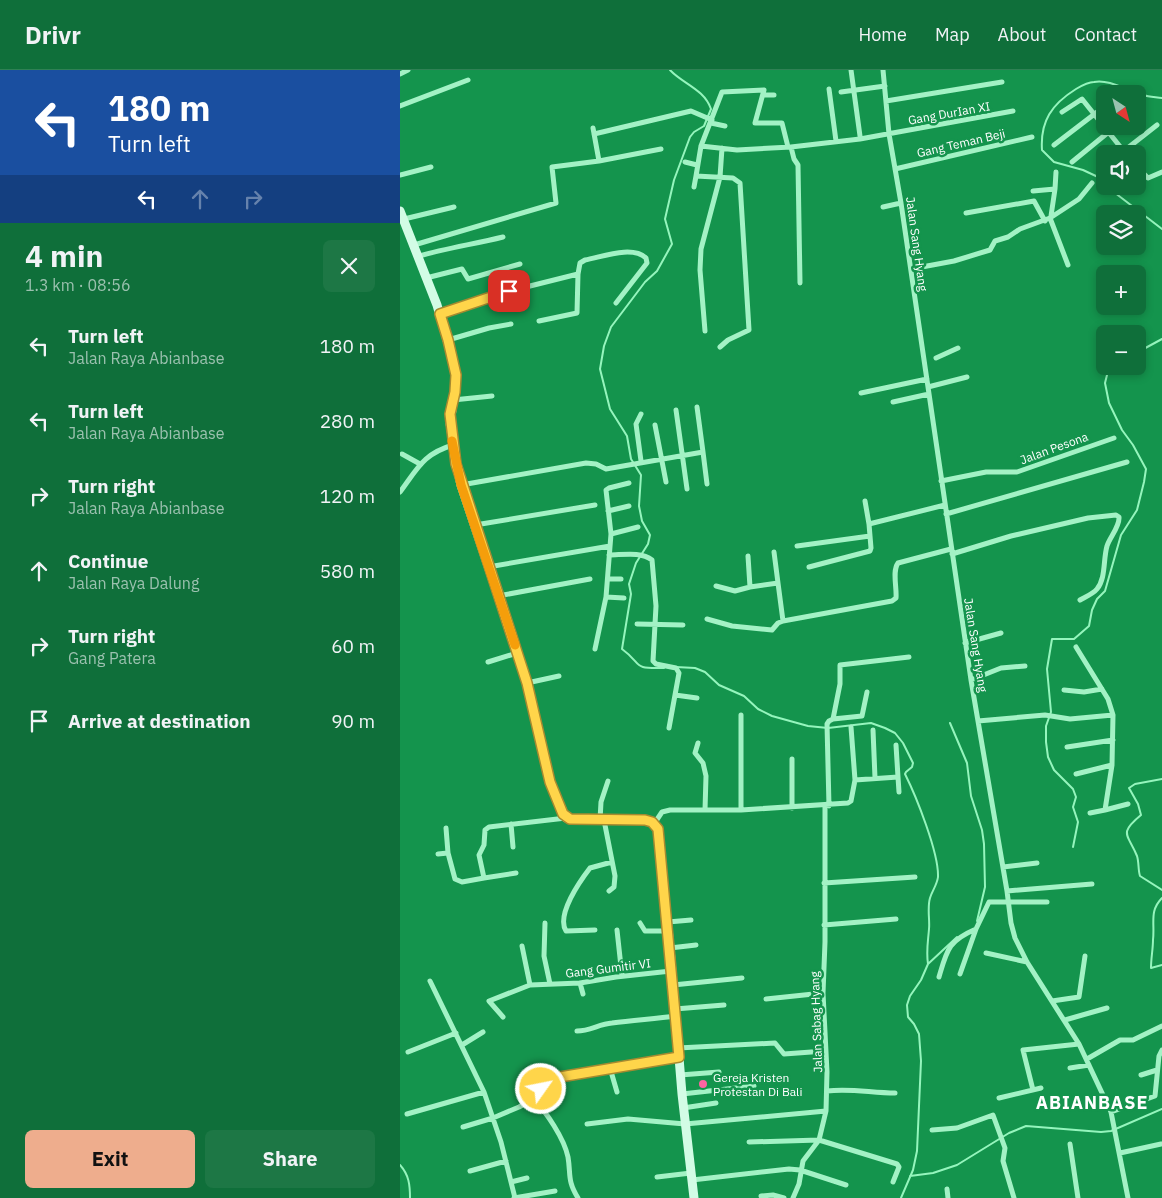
<!DOCTYPE html>
<html lang="en">
<head>
<meta charset="utf-8">
<style>
	body { margin:0; font-family:"IBM Plex Sans",sans-serif; background:#1d7745; color:#f1f3f6; height:100vh; display:flex; flex-direction:column; font-size:19px; white-space:nowrap }
	* { box-sizing:border-box; margin:0 }
	p { font-size:16px; color:#9bc1af }
	.icon { flex:none; width:28px; height:28px; fill:none; stroke:currentColor; stroke-width:2; stroke-linecap:round; stroke-linejoin:round }
	.map { position:relative; flex:1; overflow:hidden }
	.details { display:flex; flex-direction:column; background:#0f6f3a; width:400px }
	.details>* { flex:none }
	.guide { background:#1a4fa0; color:#fff; overflow:hidden }
	.needle { width:32px; rotate:144deg }
	.buttons { position:absolute; left:696px; top:15px; display:grid; gap:10px }
	.buttons a { display:grid; place-items:center; width:50px; height:50px; border-radius:8px; background:#0f6f3a; box-shadow:0 2px 8px #0003; font-size:25px }
	.pin { position:absolute; display:grid; place-items:center; width:42px; height:42px; color:#fff; margin:-21px; border-radius:10px; box-shadow:0 2px 8px #0006 }
	.me { position:absolute; width:55px; margin:-28px; rotate:57deg; stroke-linejoin:round; filter:drop-shadow(0 0 4px #0008) }
	.turn { display:flex; align-items:center; gap:18px; height:105px; padding:0 25px; font-size:22px }
	.turn .icon { width:65px; height:65px; stroke-width:2.5 }
	.turn b { display:block; font-size:35px; line-height:42px }
	.lanes { display:flex; align-items:center; height:48px; padding:0 25px; background:#0003; justify-content:center; gap:25px; direction:ltr }
	.lanes .off { opacity:.35 }
	.round { display:grid; place-items:center; flex:none; width:52px; height:52px; border-radius:8px; background:#1d7745 }
	.summary { display:flex; align-items:center; justify-content:space-between; height:85px; padding:0 25px }
	h1 { font-size:30px; font-weight:800; line-height:38px }
	.button { display:flex; gap:10px; margin-top:auto; padding:10px 25px }
	.button a { flex:1; height:58px; border-radius:8px; background:#eead8d; color:#111; font-size:20px; font-weight:800; line-height:58px; text-align:center }
	.button a+a { background:#1d7745; color:#f1f3f6 }
	ul { padding:0; list-style:none }
	li { display:flex; align-items:center; gap:15px; height:75px; padding:0 25px }
	li div { flex:1 }
	li b { display:block; font-size:19px }
	li em { font-style:normal }
	header { display:flex; align-items:center; gap:30px; box-sizing:border-box; height:70px; padding:0 25px; background:#0f6f3a; border-bottom:1px solid #2f8154 }
	header strong { font-size:24px }
	nav { display:flex; gap:28px; margin-inline-start:auto; font-size:18px }
	main { display:flex; flex:1; min-height:0 }
	.map>svg:first-child { display:block }
	.lines { fill:none; stroke-linecap:round; stroke-linejoin:round }
	.stream { stroke:#95f5bd; stroke-width:2 }
	.street { stroke:#a3f2c5; stroke-width:5 }
	.secondary { stroke:#d2fce5; stroke-width:9 }
	.route-casing { stroke:#a68a30; stroke-width:12 }
	.route { stroke:#ffd54a; stroke-width:9 }
	.slow { stroke:#f59e0b; stroke-width:9 }
	.poi-dot { fill:#ff64a2; stroke:#14944d; stroke-width:2 }
	.labels { text-anchor:middle; dominant-baseline:central; stroke-width:5; stroke-linejoin:round; paint-order:stroke }
	.street-label { font-size:12px; fill:#fff; stroke:#14944d }
	.poi-label { font-size:12px; fill:#fff; stroke:#14944d; text-anchor:start }
	.district-label { font-size:18px; font-weight:bold; letter-spacing:1px; fill:#fff; stroke:#14944d }
</style>
</head>
<body>
<header>
<strong>Drivr</strong>
<nav><a>Home</a><a>Map</a><a>About</a><a>Contact</a></nav>
</header>
<main>
<section class="details">
<div class="guide">
<div class="turn"><svg class="icon" aria-label="left" viewBox="0 0 24 24"><path d="M17 20v-9H6M10 6l-5 5 5 5"/></svg><div><b>180 m</b>Turn left</div></div>
<div class="lanes"><svg class="icon" aria-label="left" viewBox="0 0 24 24"><path d="M17 20v-9H6M10 6l-5 5 5 5"/></svg><svg class="icon off" aria-label="ahead" viewBox="0 0 24 24"><path d="M12 20V5M6 11l6-6 6 6"/></svg><svg class="icon off" aria-label="right" viewBox="0 0 24 24"><path d="M7 20v-9h11M14 6l5 5-5 5"/></svg></div>
</div>
<div class="summary"><div><h1>4 min</h1><p>1.3 km · 08:56</p></div><a class="round"><svg class="icon" aria-label="close" viewBox="0 0 24 24"><path d="M6 6l12 12M18 6L6 18"/></svg></a></div>
<ul>
<li><svg class="icon" aria-label="left" viewBox="0 0 24 24"><path d="M17 20v-9H6M10 6l-5 5 5 5"/></svg><div><b>Turn left</b><p>Jalan Raya Abianbase</p></div><em>180 m</em></li>
<li><svg class="icon" aria-label="left" viewBox="0 0 24 24"><path d="M17 20v-9H6M10 6l-5 5 5 5"/></svg><div><b>Turn left</b><p>Jalan Raya Abianbase</p></div><em>280 m</em></li>
<li><svg class="icon" aria-label="right" viewBox="0 0 24 24"><path d="M7 20v-9h11M14 6l5 5-5 5"/></svg><div><b>Turn right</b><p>Jalan Raya Abianbase</p></div><em>120 m</em></li>
<li><svg class="icon" aria-label="ahead" viewBox="0 0 24 24"><path d="M12 20V5M6 11l6-6 6 6"/></svg><div><b>Continue</b><p>Jalan Raya Dalung</p></div><em>580 m</em></li>
<li><svg class="icon" aria-label="right" viewBox="0 0 24 24"><path d="M7 20v-9h11M14 6l5 5-5 5"/></svg><div><b>Turn right</b><p>Gang Patera</p></div><em>60 m</em></li>
<li><svg class="icon" aria-label="arrive" viewBox="0 0 24 24"><path d="M6 21V4h12l-3 4 3 4H6"/></svg><div><b>Arrive at destination</b></div><em>90 m</em></li>
</ul>
<div class="button"><a>Exit</a><a>Share</a></div>
</section>
<div class="map">
<svg width="762" height="1128" viewBox="0 0 762 1128">
	<rect width="100%" height="100%" fill="#14944d"/>
	<g class="lines">
		<path class="stream" d="M705,115L698,107L683,100L654,92L642,80C640,51 652,34 676,19C681,16 688,12 694,12C710,9 727,21 743,25C749,27 756,27 762,28
			M706,116L762,159
			M738,282L762,269
			M276,597L295,598L305,602L319,615L344,626L358,639L372,646L408,656L428,658L471,653L485,658L495,663L503,673L513,693L512,697L506,702L505,704C516,726 539,783 538,807C537,815 532,821 530,828C527,838 530,850 529,859C528,872 526,881 528,894
			M264,598C230,599 244,595 222,579L231,524L229,514L236,493L248,474L250,465L242,451L239,436L241,405L231,389L227,366L210,339L200,299L204,276L211,257L245,212L257,201L272,174L265,149L274,110L290,67L294,62L304,56L311,39C304,19 283,14 270,0
			M550,653L567,693L571,726L582,760L584,774L585,817L577,851
			M762,709L735,714L729,718L738,734L741,745C718,764 728,764 737,786C739,792 738,800 740,806L762,820
			M673,777L678,752L673,737L676,727L673,719L654,700L648,687L646,672V656L651,642L647,599L652,569H674L689,556L692,540L697,529L705,521L721,465L737,440L744,412L746,399L733,375L722,360L709,333L705,313L707,305L714,296
			M762,828C749,841 755,853 753,870C753,879 751,888 751,898L762,895
			M0,1095C9,1105 10,1115 10,1128
			M510,1106L533,1103L557,1095L609,1063L626,1056L701,1062L711,1061L762,1039
			M501,1128L513,1100L517,1081L521,991L519,964L514,954L508,947L507,935L510,926L521,910L528,894L557,867"/>
		<path class="street" d="M451,0L460,66
			M483,0L489,64L501,133L571,610L607,821L611,853L615,868L627,892L679,974L711,1042L728,1128
			M0,4L8,0
			M429,19L436,71
			M441,22L485,16
			M363,25H374
			M486,31L602,12
			M0,36L68,10
			M662,42L682,29L726,84
			M311,53L325,56
			M193,58L199,91
			M194,64L291,41L312,50
			M654,75L705,36
			M301,76L296,106L333,108L340,113L349,260L328,270L320,277
			M388,77L382,53H355L364,20L322,22L301,76L337,80L391,77L460,69L613,41
			M391,77L394,89L398,95L400,213
			M720,84L757,55
			M285,92L297,95
			M672,92L716,56
			M738,98L748,108L762,102
			M495,99L632,67
			M700,100L705,96
			M0,105L31,97
			M294,117L296,106
			M655,119L656,102
			M718,119L721,116
			M633,121L655,119L651,146
			M483,137L501,133
			M566,143L634,131L645,151
			M650,148L668,195
			M4,149L54,137
			M14,175L156,133L152,97L199,91L261,79
			M19,186C47,178 75,174 103,167
			M511,199L554,191L590,180L595,171L608,167L620,159L650,148L679,129L692,113
			M26,208L62,199L68,209L120,194
			M40,244L114,220L178,204L180,193L185,190C202,187 232,175 246,188L247,193L216,233
			M139,251L177,243L178,204
			M305,261L300,200L301,179L320,107L322,78
			M48,270L89,258L111,254
			M536,288L558,278
			M528,317L567,307
			M461,323L527,309
			M53,330L92,326
			M493,332L529,324
			M297,337L303,382
			M276,340L287,419
			M255,355L266,412
			M2,384L20,394
			M241,391L236,354L241,344
			M541,411L586,402H617L714,368
			M61,415L186,393L196,394L206,399L303,382L307,414
			M0,422C18,398 23,384 53,375
			M465,431L469,454
			M208,441L229,436
			M546,444L727,392
			M75,455L195,435
			M211,464L238,457
			M397,476L470,466
			M374,482L378,513
			M552,484L611,466L688,448L716,445L719,447C720,456 710,467 707,476C703,490 706,508 697,519C693,524 685,527 680,530
			M209,485C222,485 241,481 252,490L256,536L253,591L256,594L276,598L279,603L269,658
			M348,486L350,517L378,513L383,551L492,531L496,528C497,518 492,501 498,493L551,479
			M88,497L210,476
			M409,497L470,481L471,478L469,454L545,435
			M208,509H221
			M316,516L335,521L350,517
			M98,526L190,509
			M206,527L224,528
			M307,549L332,556L372,560L378,553L383,551
			M237,554L283,555
			M565,573L601,563
			M676,577L708,629L713,645
			M195,579L206,527L211,464L206,420L209,418L229,413
			M88,592L117,583
			M571,610L601,598L625,596
			M127,613L159,606
			M664,620L684,622L702,619
			M275,625L297,628
			M341,645V740
			M433,649L462,646L467,622
			M578,651L645,645L670,649L713,645L712,695L705,740L690,743
			M473,660L475,708
			M298,673L295,683L303,693L306,706L305,740
			M667,677L713,670
			M676,704L712,695
			M498,707L499,722
			M455,710L498,707L496,675
			M429,736L427,654L429,651L433,649L440,614V595L509,587
			M392,738V689
			M705,740L728,734
			M200,750L201,732L208,711
			M204,750L215,806L214,817L209,821
			M111,754L113,777
			M254,754L262,742L270,740H341L448,733L451,731L455,710L451,657
			M46,758L48,783L55,809L62,812L84,808
			M38,784L48,783
			M603,797L637,793
			M116,803L84,808L79,785L84,775L85,760L89,757L166,748
			M424,813L515,807
			M607,821L692,814
			M268,852L291,850
			M145,853L144,886L150,914
			M240,853L245,861H269
			M424,855L496,849
			M195,860L166,861C156,845 180,811 190,798L212,792
			M217,860L222,906
			M122,876L130,915
			M270,878L296,875
			M586,883L627,892
			M560,904L576,859
			M539,907C547,880 548,871 576,859L589,832H647
			M30,911L84,1022L101,1072L115,1128
			M180,913L183,924
			M273,915L342,908
			M366,929L423,923
			M652,931L679,927L685,886
			M275,939L324,935
			M103,947L89,931L130,915L180,913L216,907L271,901
			M665,950L707,938
			M177,961C190,961 199,954 212,953C233,950 254,949 276,946
			M62,975L83,962
			M278,978L375,973L384,984L425,981
			M8,982L56,963
			M687,989L720,970H733L762,956
			M210,998L217,1022
			M670,998L689,995
			M280,1005L319,1002
			M741,1005L757,1000
			M633,1020L623,980L679,974
			M427,1021C450,1018 472,1023 495,1023
			M282,1024L354,1016
			M599,1028L641,1018
			M134,1029C146,1042 164,1068 168,1087C171,1105 167,1110 178,1128
			M283,1038L316,1033
			M711,1042L755,1026L759,986L762,980
			M7,1044L84,1022
			M187,1054L228,1049L285,1054L426,1041
			M63,1057L93,1048L119,1037L134,1029L154,1008L279,987
			M532,1060L557,1058L593,1045L605,1078L603,1091L614,1128
			M349,1072L419,1070L497,1094L499,1097L493,1112
			M670,1074L678,1128
			M720,1083L761,1074
			M70,1101L106,1091
			M257,1107L291,1103
			M292,1110L389,1099L400,1100L446,1115
			M111,1112L127,1108
			M547,1119L548,1128
			M361,1126L373,1125L384,1128
			M114,1128L155,1121
			M393,1128L399,1114L403,1091L419,1070L426,1041L427,1002L423,923L425,872V736"/>
		<path class="secondary" d="M0,141L37,235L53,291L56,313L50,353L56,394L61,415L127,613L150,712L166,748L170,749L245,750L252,752L258,759L270,878L282,1024L294,1128"/>
	</g>
	<g class="lines">
		<g class="route-casing">
			<path id="route" d="M109,221L40,244L48,270L56,305L55,322L50,344L56,394L127,613L150,712L163,744L170,749L245,750L252,752L258,759L279,987L154,1008L141,1019"/>
		</g>
		<use href="#route" class="route"/>
		<path class="slow" d="M52,371L61,415L115,575"/>
	</g>
	<circle class="poi-dot" cx="303" cy="1014" r="5"/>
	<g class="labels">
		<g class="street-label">
			<text transform="translate(549 43) rotate(-10)">Gang DurIan XI</text>
			<text transform="translate(561 73) rotate(-13)">Gang Teman Beji</text>
			<text transform="translate(517 174) rotate(82)">Jalan Sang Hyang</text>
			<text transform="translate(654 378) rotate(-20)">Jalan Pesona</text>
			<text transform="translate(576 575) rotate(81)">Jalan Sang Hyang</text>
			<text transform="translate(208 898) rotate(-7)">Gang Gumitir VI</text>
			<text transform="translate(416 952) rotate(-92)">Jalan Sabag Hyang</text>
		</g>
		<g class="poi-label">
			<text x="313" y="1007">Gereja Kristen<tspan x="313" dy="14">Protestan Di Bali</tspan></text>
		</g>
		<g class="district-label">
			<text x="692" y="1032">ABIANBASE</text>
		</g>
	</g>
</svg>
<div class="buttons">
<a><svg class="needle" viewBox="-14 -14 28 28"><path d="M0-13l5 13h-10z" fill="#e53935"/><path d="M0 13l5-13h-10z" fill="#9bc1af"/></svg></a>
<a><svg class="icon" aria-label="sound" viewBox="0 0 24 24"><path d="M4 9h4l5-4v14l-5-4H4zM17 9q2 3 0 6"/></svg></a>
<a><svg class="icon" aria-label="layers" viewBox="0 0 24 24"><path d="M12 4l9 5-9 5-9-5zM3 14l9 5 9-5"/></svg></a>
<a>+</a>
<a>−</a>
</div>
<div class="pin" style="left:109px;top:221px;background:#d93025"><svg class="icon" aria-label="arrive" viewBox="0 0 24 24"><path d="M6 21V4h12l-3 4 3 4H6"/></svg></div>
<svg class="me" style="left:141px;top:1019px" viewBox="-20 -20 40 40"><circle r="17" fill="#ffd54a" stroke="#fff" stroke-width="3"/><path d="M0-11L8 9 0 5-8 9z" fill="#fff"/></svg>
</div>
</main>
</body>
</html>
